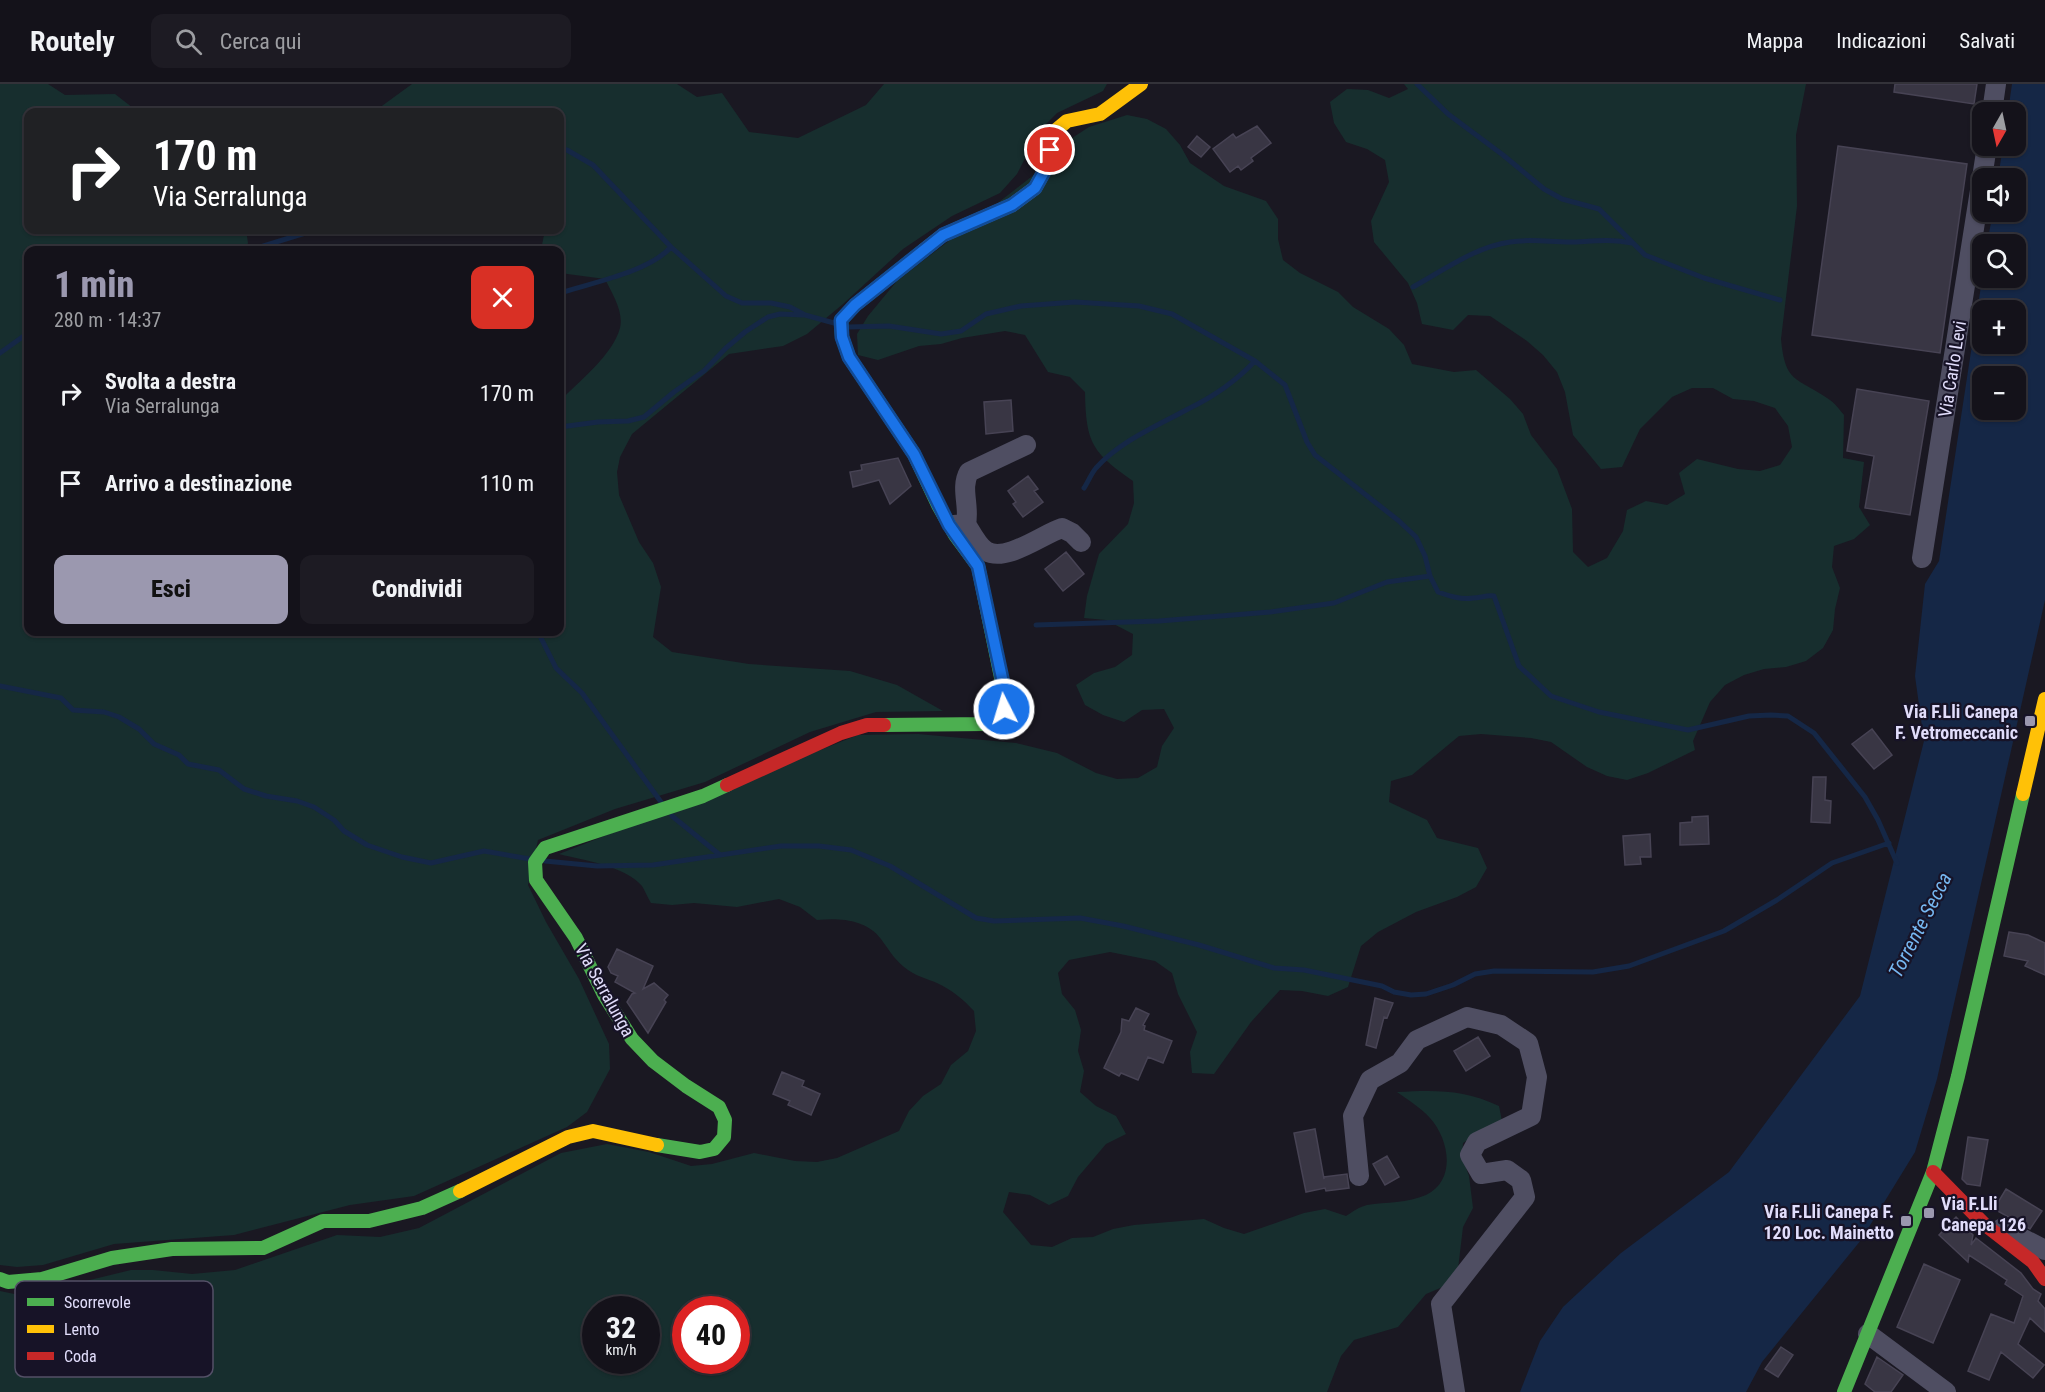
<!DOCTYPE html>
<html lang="it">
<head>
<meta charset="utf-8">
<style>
	body { margin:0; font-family:"Roboto Condensed",sans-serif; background:#1d1b23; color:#f1f3f6; height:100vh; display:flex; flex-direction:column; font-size:22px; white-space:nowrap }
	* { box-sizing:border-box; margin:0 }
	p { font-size:20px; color:#9d9ea2 }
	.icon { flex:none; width:33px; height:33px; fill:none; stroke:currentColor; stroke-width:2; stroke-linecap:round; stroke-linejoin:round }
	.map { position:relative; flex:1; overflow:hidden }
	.sheet { position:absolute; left:24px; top:162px; width:540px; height:390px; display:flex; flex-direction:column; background:#14121a; border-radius:12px; box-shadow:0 2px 4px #0004,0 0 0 2px #333239 }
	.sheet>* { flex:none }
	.hud { position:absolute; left:24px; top:24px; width:540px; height:126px; border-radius:12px; box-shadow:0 2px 4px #0004,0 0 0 2px #333239; background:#202124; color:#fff; overflow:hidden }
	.needle { width:39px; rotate:189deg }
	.tools { position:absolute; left:1972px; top:18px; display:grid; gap:12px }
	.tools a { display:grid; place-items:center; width:54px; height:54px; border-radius:12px; background:#14121a; box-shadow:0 2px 4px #0004,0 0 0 2px #333239; font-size:30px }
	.speed { position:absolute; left:582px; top:1212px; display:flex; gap:12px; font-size:30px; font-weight:700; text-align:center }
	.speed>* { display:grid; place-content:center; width:78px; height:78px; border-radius:50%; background:#14121a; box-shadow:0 2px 4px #0004,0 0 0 2px #333239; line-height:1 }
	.speed small { font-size:15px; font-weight:400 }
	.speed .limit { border:9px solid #d22; background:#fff; color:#111 }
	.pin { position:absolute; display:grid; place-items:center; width:51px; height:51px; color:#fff; margin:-26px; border:3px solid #fff; border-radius:50%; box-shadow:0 2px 6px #0007 }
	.me { position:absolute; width:66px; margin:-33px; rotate:355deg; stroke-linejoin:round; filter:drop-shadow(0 0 4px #0008) }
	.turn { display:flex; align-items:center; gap:21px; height:126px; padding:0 30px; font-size:27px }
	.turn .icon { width:78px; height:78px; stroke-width:2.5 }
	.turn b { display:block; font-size:42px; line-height:51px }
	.round { display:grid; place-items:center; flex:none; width:63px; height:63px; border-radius:12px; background:#1d1b23 }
	.head { display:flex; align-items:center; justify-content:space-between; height:102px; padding:0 30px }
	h1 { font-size:36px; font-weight:800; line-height:45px; color:#9b98af }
	.primary-button { display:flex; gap:12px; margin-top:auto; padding:12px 30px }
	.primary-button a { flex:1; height:69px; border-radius:12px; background:#9b98af; color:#111; font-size:24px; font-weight:800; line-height:69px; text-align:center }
	.primary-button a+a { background:#1d1b23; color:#f1f3f6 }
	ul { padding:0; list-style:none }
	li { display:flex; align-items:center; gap:18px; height:90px; padding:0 30px }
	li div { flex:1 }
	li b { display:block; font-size:22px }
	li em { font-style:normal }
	header { display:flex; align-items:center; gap:36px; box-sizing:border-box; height:84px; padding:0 30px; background:#14121a; border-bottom:2px solid #333239 }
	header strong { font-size:28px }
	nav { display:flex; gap:33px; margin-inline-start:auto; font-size:21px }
	.search { width:420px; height:54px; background:#1d1b23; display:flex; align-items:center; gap:15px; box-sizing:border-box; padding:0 21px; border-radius:12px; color:#9d9ea2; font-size:22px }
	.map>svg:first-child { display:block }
	.green { fill:#172e2e; fill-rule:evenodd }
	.water { fill:#152746; fill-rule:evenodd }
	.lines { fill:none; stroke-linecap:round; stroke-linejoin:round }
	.stream { stroke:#152746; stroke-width:5 }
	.building { fill:#393644; stroke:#474354; stroke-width:1.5 }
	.street { stroke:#4f4e62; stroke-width:20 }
	.fast { stroke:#4caf50; stroke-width:14 }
	.slow { stroke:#ffc107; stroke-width:14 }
	.jam { stroke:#c62828; stroke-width:14 }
	.route-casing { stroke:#114b97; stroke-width:15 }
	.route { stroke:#1a73e8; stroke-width:10 }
	.poi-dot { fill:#9b98af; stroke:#171327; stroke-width:2 }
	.labels { text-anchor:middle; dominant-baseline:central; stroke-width:4.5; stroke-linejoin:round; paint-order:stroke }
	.street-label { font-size:18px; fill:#e1ddfb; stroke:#171327 }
	.poi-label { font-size:18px; font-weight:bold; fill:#e1ddfb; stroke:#171327; text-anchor:end }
	.water-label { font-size:20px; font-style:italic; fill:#76b7f1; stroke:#171327 }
	.key { fill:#171327; stroke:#545067; stroke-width:1.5 }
	.key-label { font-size:16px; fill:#e1ddfb }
</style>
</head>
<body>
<header>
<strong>Routely</strong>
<div class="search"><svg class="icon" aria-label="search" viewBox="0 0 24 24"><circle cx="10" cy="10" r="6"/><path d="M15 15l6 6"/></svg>Cerca qui</div>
<nav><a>Mappa</a><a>Indicazioni</a><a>Salvati</a></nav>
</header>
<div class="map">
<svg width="2045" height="1308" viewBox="0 0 2045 1308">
	<rect width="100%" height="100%" fill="#1a1822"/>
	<path class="green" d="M0,0H48L65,11L115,10L133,24L136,28H28V146H246L248,159L245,166H28V548H560V317C579,297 613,271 620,244C624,228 612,209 605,195L560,189V166H541L545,146H560V28H374L375,27L412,0H677L697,13L722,9L749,48L798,54L866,21L884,0H1107L1103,7L1057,29L1039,47L1017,90L1000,109L952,132L903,165L843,220L807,250L783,262L729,270L632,350L620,373L617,388L619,411L639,458L653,479L661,503L653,553L672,568L749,580L850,587L897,601L943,627L876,628L810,648L705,698L615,725L538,756L528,801L546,838L579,895L609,960L610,985L587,1028L567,1043L414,1112L350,1121L234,1151L114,1160L43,1181L17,1183L0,1181Z
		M1404,0H1806L1796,51L1797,122L1781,255C1785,299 1796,293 1827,314C1834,318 1839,325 1844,331L1843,374L1864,378L1859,423L1870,441L1854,455L1834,462L1832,483L1840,504L1835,525L1833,546L1823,564L1806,577L1786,583L1764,585L1744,591L1725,601L1710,618L1693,657L1695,666L1648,689L1627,696L1607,692L1587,683L1551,658L1531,654L1481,650L1459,652L1412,691L1391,697L1389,718L1427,736L1437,754L1478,764L1487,784L1476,803L1457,813L1416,828L1378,848L1361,862L1348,903L1328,912L1302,907L1280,906L1251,938L1214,990L1192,989L1190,968L1197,948L1178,910L1172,889L1155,877L1110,868L1069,876L1058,889L1062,910L1075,926L1081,946L1078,967L1084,987L1080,1008L1096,1022L1116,1032L1126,1050L1106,1060L1078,1093L1068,1112L1049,1121L1030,1111L1009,1108L1003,1128L1031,1161L1052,1163L1072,1154L1093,1153L1113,1145L1134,1141L1204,1135L1224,1144L1244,1150L1304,1129L1325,1125L1346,1132C1352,1128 1359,1123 1367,1121C1386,1118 1408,1119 1426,1111C1457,1096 1449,1055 1430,1034C1421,1024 1408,1016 1397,1008C1435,1006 1463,1005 1499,1022L1503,1042L1481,1047L1463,1059L1462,1073L1469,1092L1473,1124L1463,1143L1458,1185L1445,1202L1426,1210L1398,1243L1354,1256L1341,1272L1327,1308H0V1207L24,1212L131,1186H153L192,1190L235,1186L337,1151L380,1153L419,1144L561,1069L607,1060L649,1068L691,1082L712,1080L754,1069L795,1077L817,1078L837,1074L899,1047L909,1027L923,1012L941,1000L951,981L968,967L976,947L974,927C963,915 952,906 937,899C928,895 916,892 908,886C896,878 889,866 881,855C866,835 839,834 817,836L800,823L779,815L737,823L694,819L672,821L651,819C648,814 645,807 642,802C626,782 582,776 559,770L858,651L918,650L1016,659L1057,669L1096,689L1117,695L1138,694L1157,683L1162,662L1174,644L1164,625L1142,626L1124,638L1103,631L1085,621L1076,601L1094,589L1115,583L1132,571L1133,550L1106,536L1084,534L1087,512L1099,470L1128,440L1134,419L1133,397C1092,368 1086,359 1085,308L1070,293L1048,288L1025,251L1005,247L962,254L941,260L919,262L878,276L858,271L857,250L868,232L897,197L1062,69L1069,56L1089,43L1127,31L1147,35L1166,45L1180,61L1190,79L1224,102L1266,117L1278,135V155L1283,176L1300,189L1338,208L1353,223L1389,245L1404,261L1412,280L1454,288L1476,286L1510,315L1523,330L1531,351L1557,385L1572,425L1573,468L1588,483L1607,474L1623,447L1627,426L1646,417L1667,421L1685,410L1679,389L1697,375L1738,385L1760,387L1780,381L1792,363L1788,342L1775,324L1754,317L1733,315L1713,304H1692L1672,313L1640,345L1622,383L1601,385L1573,351L1565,308L1557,288L1543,271L1527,257L1490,232L1468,231L1453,246L1422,240L1417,219L1408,199L1374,158L1371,137L1389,98L1385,76L1367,65L1346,58L1334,39L1330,18L1347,5L1368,6L1389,14L1408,5ZM596,1226H646V1276H596ZM686,1226H736V1276H686Z"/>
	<path class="water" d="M2012,0H2045V516L1937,995L1915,1068L1861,1156L1762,1278L1746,1308H1520L1540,1257L1563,1223L1621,1169L1729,1088L1860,912L1924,657L1915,592L1925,500L1939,477L1983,189V194H2016V160H1987L1993,128H2016V94H1998L2003,62H2016V28H2008ZM1983,226H2016V260H1983ZM1983,292H2016V326H1983Z"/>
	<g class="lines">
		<path class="stream" d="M1417,0L1448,30L1503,71L1544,105L1562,115L1599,125L1645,171L1704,194L1780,216
			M560,65L567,66L593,81L671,163L726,212L742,219H771L790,223L805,231L834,239
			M250,166L315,146
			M1413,203C1444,186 1475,163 1510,158C1532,154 1554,159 1576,158C1595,157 1612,155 1632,159
			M560,209C591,199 649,188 671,163
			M848,243L889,242L941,250L961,247L986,230L1021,222L1075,218L1139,222L1172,230L1255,277L1285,301L1307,358L1315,371L1399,437L1416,453L1425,472L1430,492L1438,508C1449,512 1461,516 1473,514C1480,514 1486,511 1494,512L1519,582L1551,612L1599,628L1688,646L1749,632L1771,631L1788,632L1814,649L1865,713L1878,736L1897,779
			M0,269L28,249
			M560,343L598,338L628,337L644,333L674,308L704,287L726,264L745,248L768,233L780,230L803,231
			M1084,404C1088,398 1091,390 1096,384C1120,357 1157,342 1188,325C1213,313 1236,297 1255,277
			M1036,541L1159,537L1270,528L1334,519L1387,498L1430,492
			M538,548L556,584L582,609L661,718
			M0,602L61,614L73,626L104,628L119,633L139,645L154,660L179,671L188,680L219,686L244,705L266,712L297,717L314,723L334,736L344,747L367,761L402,773L431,779L484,767L530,775
			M672,732L720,771
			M545,777L597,782L653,781L781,762H819L851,766L890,782L976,834L994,837L1080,834L1123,842L1199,861L1274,884L1304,886L1382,902L1394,908L1411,911L1426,910L1453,901L1475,890L1494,887L1593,888L1629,882L1724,847L1777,816L1832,779L1889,759"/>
	</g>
	<path class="building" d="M1895,0H1977L1974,20L1894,8Z
		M1257,42L1271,59L1251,74L1253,77L1241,86L1238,82L1230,88L1213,65L1233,50L1236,54Z
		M1197,52L1210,63L1201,73L1188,63Z
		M1838,62L1967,80L1940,269L1812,251Z
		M1857,305L1929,317L1910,431L1865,424L1874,372L1847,367Z
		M1011,316L1013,347L986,350L984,318Z
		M898,374L911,402L890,420L879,396L853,403L850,388L862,386L861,381Z
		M1028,392L1038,405L1034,407L1043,418L1023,433L1013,420L1016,418L1008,407Z
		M1066,468L1084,490L1063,507L1045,485Z
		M1872,645L1892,671L1874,685L1852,660Z
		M1813,693H1826L1825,716L1831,717L1830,739L1811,738Z
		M1708,732L1709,760L1680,761V739L1692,738V733Z
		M1650,750L1651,773H1640L1641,780L1625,781L1623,752Z
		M2009,848L2028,851L2045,859V891L2025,882L2028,877L2004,872Z
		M617,865L653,882L643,905L654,899L668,911L664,916L666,918L648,949L627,918L632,910L635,909L615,898L618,892L611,889L608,883Z
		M1375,914L1393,919L1387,934L1384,933L1376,964L1366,961Z
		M1136,924L1149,930L1143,941L1145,942L1144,946L1172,957L1163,979L1148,973L1138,996L1121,989L1119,992L1104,984L1121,948L1122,935L1129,937Z
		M1478,953L1490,972L1466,987L1454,967Z
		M782,988L804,997L802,1002L820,1010L811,1031L788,1021L790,1017L773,1010Z
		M1315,1045L1324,1095V1093L1347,1090L1349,1104L1326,1107L1325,1104L1306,1108L1294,1049Z
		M1968,1053L1988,1056L1980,1102L1967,1100L1962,1095Z
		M1387,1072L1399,1093L1385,1101L1373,1080Z
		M2006,1105L2042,1127L2030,1145L1994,1125Z
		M1956,1133L1973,1151L1971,1161L1976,1154L2021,1189L2033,1205L2041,1210L2038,1217L2045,1225V1248L2030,1234L2018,1260L2044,1281L2033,1294L2001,1268L1989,1296L1968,1287L1991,1230L2014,1239L2023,1212L2005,1200L2007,1196L1969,1171L1968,1178L1939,1151Z
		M1924,1180L1960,1196L1933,1259L1897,1243Z
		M1781,1263L1793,1271L1778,1293L1765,1285Z
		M1877,1273L1903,1291L1891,1308H1875L1865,1300Z"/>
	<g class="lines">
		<path class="street" d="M1992,28L1996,0
			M966,440C971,448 978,462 986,467C1006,479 1043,450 1062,444L1072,449L1081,458
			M954,441L966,440C970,422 960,404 969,388L1026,361
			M1922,474L1987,62
			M1359,1092L1353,1032L1370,996L1400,979L1417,956L1467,933L1501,941L1528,959L1537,993L1531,1032L1477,1058L1470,1071L1481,1090L1507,1086L1521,1096L1525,1113L1441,1220L1455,1308
			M2002,1144L2045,1166
			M1868,1250L1946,1308"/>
		<path class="fast" d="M884,641L987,640L999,635L1004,625V608L978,482L955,451L938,421L914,370L849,273L842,253L841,236L855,221L924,166
			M657,1061L700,1068L714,1065L724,1053L725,1036L719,1023L686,1002L653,977L632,955L604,911L576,854L536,796L535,778L545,764L703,712L727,701
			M0,1195L8,1198L42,1195L112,1174L172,1165L263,1164L323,1137H369L422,1124L460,1107
			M1844,1308L1933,1088L1958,992L2023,710"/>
		<path class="slow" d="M924,166L943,151L1012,121L1035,104L1045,86L1055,47L1067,37L1100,30L1141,0
			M2023,710L2045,615
			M460,1107L568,1053L593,1047L657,1061"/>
		<path class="jam" d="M727,701L841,649L867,641H884
			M1933,1088L1984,1140L2033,1178L2045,1195"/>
	</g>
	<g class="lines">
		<g class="route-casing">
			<path id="route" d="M1004,625L1005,608L978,482L949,441L914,370L849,273L842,253L841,236L855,221L943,151L1012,121L1035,104L1045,86L1050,66"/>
		</g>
		<use href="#route" class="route"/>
	</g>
	<g class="poi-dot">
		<rect x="2024" y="631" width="12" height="12" rx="3"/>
		<rect x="1923" y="1123" width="12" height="12" rx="3"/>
		<rect x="1900" y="1131" width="12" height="12" rx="3"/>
	</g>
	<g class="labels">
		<g class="street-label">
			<text transform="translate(1952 285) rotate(-81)">Via Carlo Levi</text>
			<text transform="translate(605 906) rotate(61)">Via Serralunga</text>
		</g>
		<g class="poi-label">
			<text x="2018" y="627">Via F.Lli Canepa<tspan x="2018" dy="21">F. Vetromeccanic</tspan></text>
			<text x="1941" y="1119" text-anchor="start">Via F.Lli<tspan x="1941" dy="21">Canepa 126</tspan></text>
			<text x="1894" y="1127">Via F.Lli Canepa F.<tspan x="1894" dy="21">120 Loc. Mainetto</tspan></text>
		</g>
		<g class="water-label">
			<text transform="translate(1920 841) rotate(-63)">Torrente Secca</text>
		</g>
	</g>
	<rect x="15" y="1197" width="198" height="96" rx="9" class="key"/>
	<rect x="27" y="1214" width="27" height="8" fill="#4caf50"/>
	<rect x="27" y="1241" width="27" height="8" fill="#ffc107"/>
	<rect x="27" y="1268" width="27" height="8" fill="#c62828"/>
	<g class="key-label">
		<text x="64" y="1224">Scorrevole</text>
		<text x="64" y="1251">Lento</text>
		<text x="64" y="1278">Coda</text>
	</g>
</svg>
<div class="tools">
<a><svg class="needle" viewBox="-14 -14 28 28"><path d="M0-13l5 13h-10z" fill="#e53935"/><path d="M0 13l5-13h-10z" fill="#9d9ea2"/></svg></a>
<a><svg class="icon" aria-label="sound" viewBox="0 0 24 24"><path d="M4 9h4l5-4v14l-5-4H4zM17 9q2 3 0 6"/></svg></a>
<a><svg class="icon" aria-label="search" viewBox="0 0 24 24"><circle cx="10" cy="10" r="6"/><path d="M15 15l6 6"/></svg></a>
<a>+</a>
<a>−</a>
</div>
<div class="speed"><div>32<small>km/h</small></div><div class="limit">40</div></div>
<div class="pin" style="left:1050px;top:66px;background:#d93025"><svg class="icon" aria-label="arrive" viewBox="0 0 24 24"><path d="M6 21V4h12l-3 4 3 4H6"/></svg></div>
<svg class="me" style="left:1004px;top:625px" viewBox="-20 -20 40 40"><circle r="17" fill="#1a73e8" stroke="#fff" stroke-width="3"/><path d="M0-11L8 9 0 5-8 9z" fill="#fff"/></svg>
<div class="hud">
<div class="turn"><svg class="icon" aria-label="right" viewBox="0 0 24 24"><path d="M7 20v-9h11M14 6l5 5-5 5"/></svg><div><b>170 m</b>Via Serralunga</div></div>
</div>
<section class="sheet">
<div class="head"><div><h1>1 min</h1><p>280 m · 14:37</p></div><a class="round" style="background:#d93025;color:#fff"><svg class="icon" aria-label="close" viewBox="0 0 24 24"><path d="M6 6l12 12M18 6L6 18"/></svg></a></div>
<ul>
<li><svg class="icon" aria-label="right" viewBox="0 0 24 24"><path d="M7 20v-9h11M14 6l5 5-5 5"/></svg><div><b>Svolta a destra</b><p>Via Serralunga</p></div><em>170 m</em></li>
<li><svg class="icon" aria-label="arrive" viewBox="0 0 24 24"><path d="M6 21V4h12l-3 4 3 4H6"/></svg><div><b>Arrivo a destinazione</b></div><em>110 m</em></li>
</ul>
<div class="primary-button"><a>Esci</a><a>Condividi</a></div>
</section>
</div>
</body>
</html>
